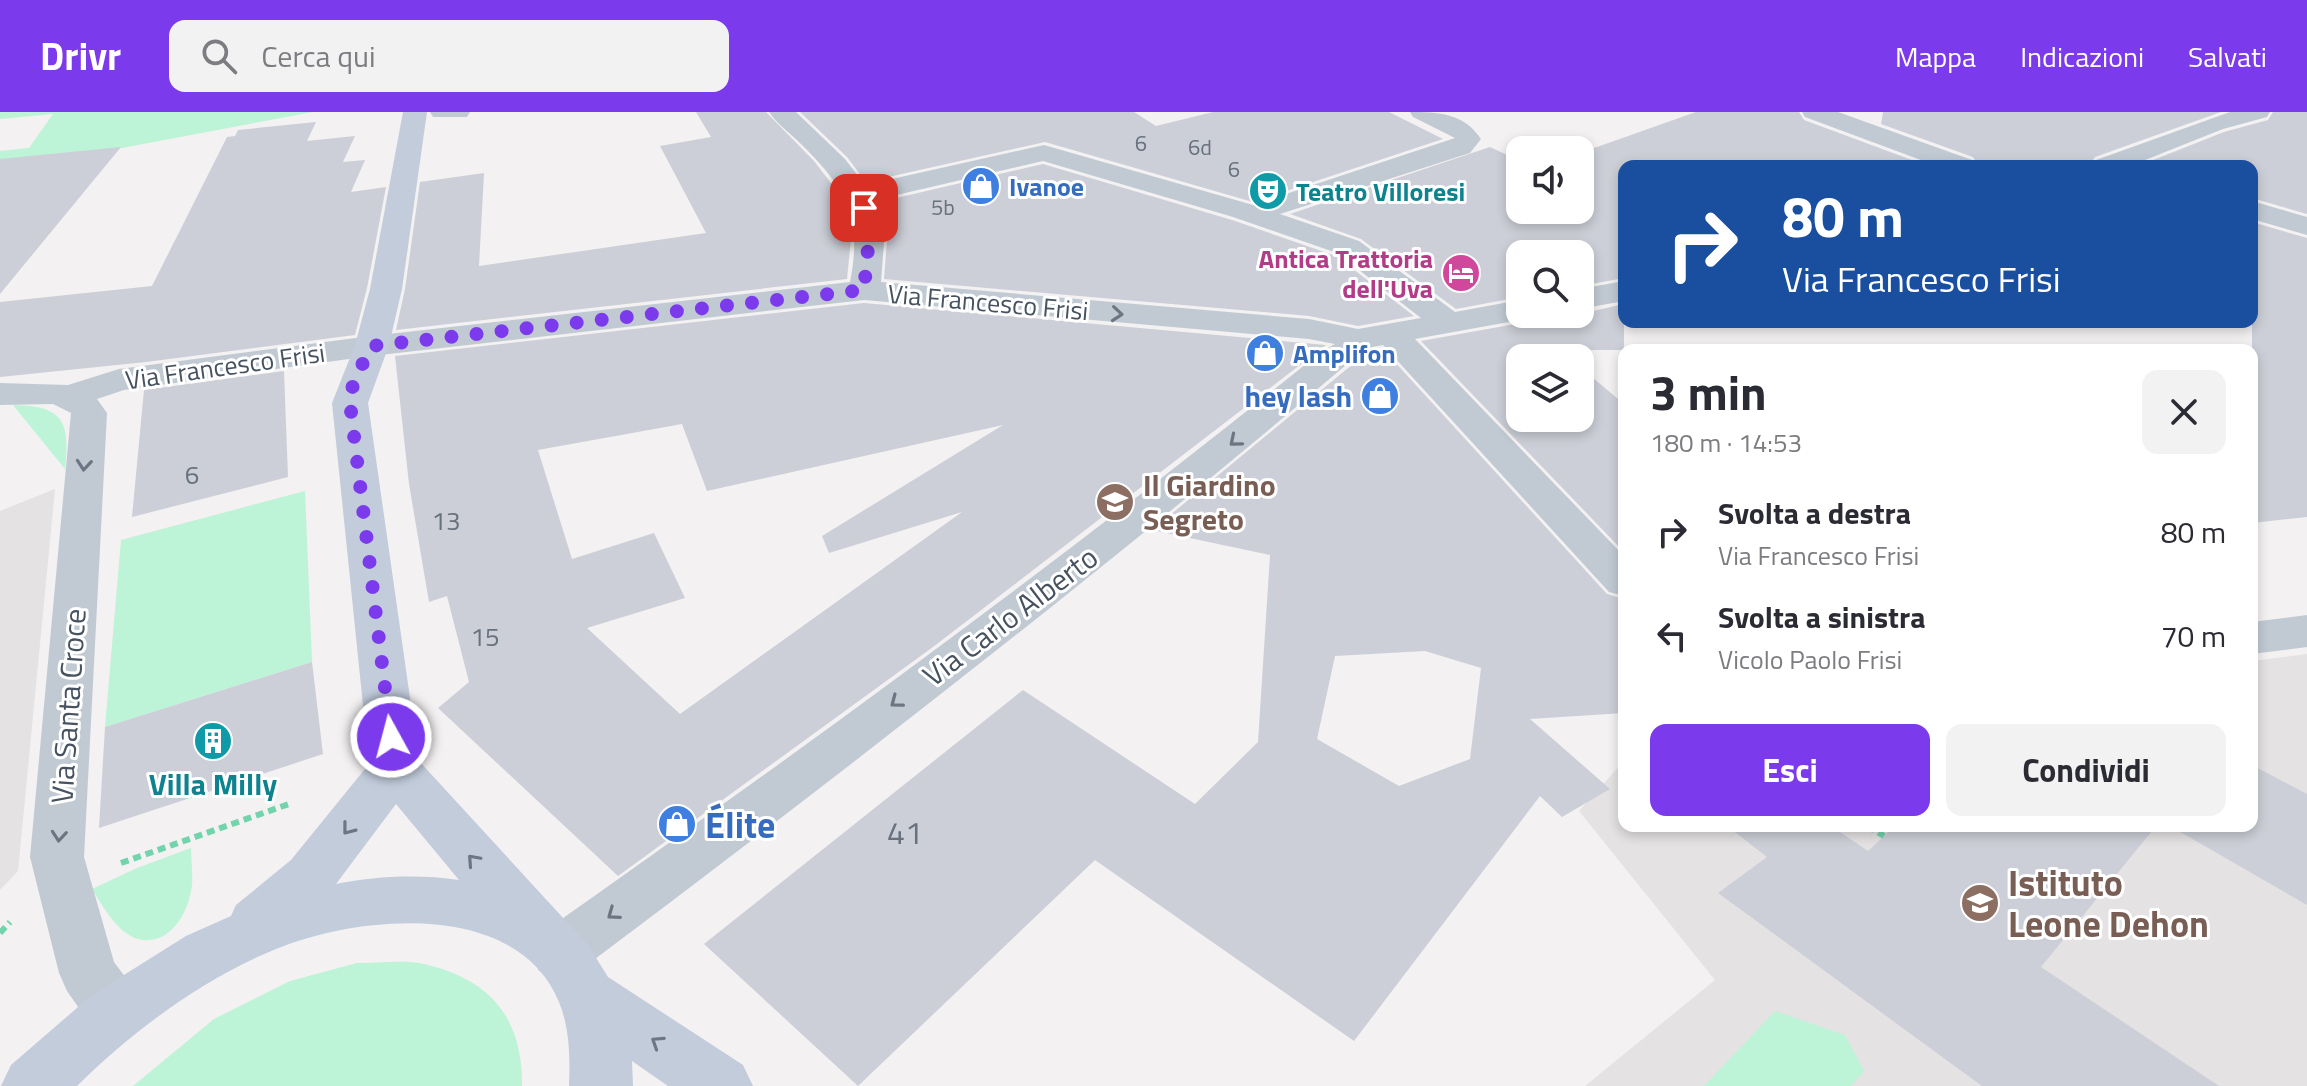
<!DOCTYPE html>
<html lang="it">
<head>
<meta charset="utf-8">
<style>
	body { margin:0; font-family:"Titillium Web",sans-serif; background:#f2f2f3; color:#2b2b33; height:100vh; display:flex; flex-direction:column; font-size:30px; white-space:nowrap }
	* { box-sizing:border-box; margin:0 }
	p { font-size:26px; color:#7c7c81 }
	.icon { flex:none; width:44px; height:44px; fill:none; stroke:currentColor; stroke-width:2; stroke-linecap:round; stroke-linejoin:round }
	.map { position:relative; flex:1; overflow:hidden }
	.side { position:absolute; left:1618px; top:232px; width:640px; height:488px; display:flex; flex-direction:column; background:#fff; border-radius:16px; box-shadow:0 4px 12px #0003 }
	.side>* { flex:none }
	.banner { position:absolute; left:1618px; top:48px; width:640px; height:168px; border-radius:16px; box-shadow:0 4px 12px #0003; background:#1a4fa0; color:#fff; overflow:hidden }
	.controls { position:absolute; left:1506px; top:24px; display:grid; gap:16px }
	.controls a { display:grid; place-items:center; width:88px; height:88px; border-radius:16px; background:#fff; box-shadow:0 4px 12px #0003; font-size:40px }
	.pin { position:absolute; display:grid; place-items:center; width:68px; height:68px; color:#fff; margin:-34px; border-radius:16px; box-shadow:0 4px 12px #0006 }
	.me { position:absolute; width:88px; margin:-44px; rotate:353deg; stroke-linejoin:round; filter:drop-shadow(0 0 6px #0008) }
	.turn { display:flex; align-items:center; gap:28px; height:168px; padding:0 32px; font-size:36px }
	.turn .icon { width:104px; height:104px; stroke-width:2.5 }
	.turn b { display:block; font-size:56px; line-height:68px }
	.round { display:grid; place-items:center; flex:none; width:84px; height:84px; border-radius:16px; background:#f2f2f3 }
	.head { display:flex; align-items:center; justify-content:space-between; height:136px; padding:0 32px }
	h1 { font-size:48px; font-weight:700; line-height:60px }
	.cta { display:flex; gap:16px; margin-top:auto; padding:16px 32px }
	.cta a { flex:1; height:92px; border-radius:16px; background:#7c3aed; color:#fff; font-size:32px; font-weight:700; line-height:92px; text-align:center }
	.cta a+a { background:#f2f2f3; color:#2b2b33 }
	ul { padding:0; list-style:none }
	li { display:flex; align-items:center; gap:24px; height:104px; padding:0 32px }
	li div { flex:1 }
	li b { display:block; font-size:30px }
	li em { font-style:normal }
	header { display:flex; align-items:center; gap:48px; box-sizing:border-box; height:112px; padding:0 40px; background:#7c3aed; color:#fff }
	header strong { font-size:38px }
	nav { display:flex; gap:44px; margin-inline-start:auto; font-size:28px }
	.search { width:560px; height:72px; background:#f2f2f3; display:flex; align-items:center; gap:20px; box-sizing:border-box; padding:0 28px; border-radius:16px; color:#7c7c81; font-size:30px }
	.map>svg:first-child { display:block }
	.education { fill:#e4e2e3 }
	.green { fill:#bdf3d6 }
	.building { fill:#cccfd7; fill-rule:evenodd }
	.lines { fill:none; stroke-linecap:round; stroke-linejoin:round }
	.path { stroke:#72d4ac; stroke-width:6; stroke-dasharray:8 5; stroke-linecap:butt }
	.street { fill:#c1cad3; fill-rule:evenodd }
	.secondary { fill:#c2ccdb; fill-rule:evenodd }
	.oneway { stroke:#6c7682 }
	.oneway2 { stroke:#6c7785 }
	.route { stroke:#7c3aed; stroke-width:14; stroke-dasharray:0 25.2 }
	.labels { text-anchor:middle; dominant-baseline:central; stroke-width:6; stroke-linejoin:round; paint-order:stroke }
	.far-number-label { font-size:22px; fill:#68717e }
	.far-shop-label { font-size:26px; font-weight:bold; fill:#366cbe; stroke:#fff; text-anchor:start }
	.far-culture-label { font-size:26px; font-weight:bold; fill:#0d838f; stroke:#fff; text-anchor:start }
	.far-hotel-label { font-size:26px; font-weight:bold; fill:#b23c85; stroke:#fff; text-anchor:end }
	.far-street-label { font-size:26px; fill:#475260; stroke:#fff }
	.number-label { font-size:26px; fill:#68717e }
	.shop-label { font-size:30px; font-weight:bold; fill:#366cbe; stroke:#fff; text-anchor:end }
	.education-label { font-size:30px; font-weight:bold; fill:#785e54; stroke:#fff; text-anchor:start }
	.street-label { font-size:30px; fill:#475260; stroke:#fff }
	.culture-label { font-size:30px; font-weight:bold; fill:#0d838f; stroke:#fff }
	.near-number-label { font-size:32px; fill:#68717e }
	.near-shop-label { font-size:36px; font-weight:bold; fill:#366cbe; stroke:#fff; text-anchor:start }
	.near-education-label { font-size:36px; font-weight:bold; fill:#785e54; stroke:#fff; text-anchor:start }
</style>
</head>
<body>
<header>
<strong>Drivr</strong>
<div class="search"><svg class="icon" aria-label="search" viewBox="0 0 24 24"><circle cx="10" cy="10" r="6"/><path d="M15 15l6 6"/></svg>Cerca qui</div>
<nav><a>Mappa</a><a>Indicazioni</a><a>Salvati</a></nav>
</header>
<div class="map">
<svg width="2307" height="974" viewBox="0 0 2307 974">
	<rect width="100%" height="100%" fill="#f3f1f1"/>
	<path class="education" d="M55,377L18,759L0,778V399Z
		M2307,542V974H1585L1715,868L1579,699L1624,649V714H2252V549Z"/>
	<path class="green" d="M0,0H313L0,59V39L29,36L53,2L0,7Z
		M13,293C64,294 70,309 65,357Z
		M305,379L312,550L105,615L121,428Z
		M191,736C191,748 193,761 192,773C189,800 170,835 138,827C117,821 103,794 92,777L137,756Z
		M357,851C377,851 400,848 419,851C488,865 523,904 522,974H133L214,907L290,869Z
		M1775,899L1845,923L1864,959L1851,974H1704Z"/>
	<path class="building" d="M696,0H766L814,49L837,79L849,110L851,127L847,167L396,218L405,177L420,70L484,61L479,154L706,121L660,34L711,25Z
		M800,0H1134L1156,14L1213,0H1389L1443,27L1253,90L1045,30L866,70L847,45Z
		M1696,0H1799L1804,8L1928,54H1624V166L1580,174V142H1520V185L1456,197L1361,127L1290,102L1490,35L1520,49V98H1580V41Z
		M1883,0H2221L2095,45L2089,54H1979L1973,45L1881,12Z
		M2273,0H2307V102L2252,86V54H2138L2224,20L2268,8Z
		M316,10L307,29L355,24L343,50L365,48L351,80L386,75L367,176L355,223L146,250L0,265V190L152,174L227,25L235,24L238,18Z
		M121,35L0,182V47Z
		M1043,52L1232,108L1336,144L1414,204L1358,214L1309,204L884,167L888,117L879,90Z
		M2252,110L2307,126V405L2252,411Z
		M864,191L1326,233L933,535L618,764L438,596L469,570L447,484L429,490L409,372L395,244ZM682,312L707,379L1003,313L822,424L829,441L962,400L680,602L587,516L685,486L654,421L572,447L538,338Z
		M1624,192V238H1560L1569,246H1520V306H1580V255L1624,292V440L1421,229L1521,211L1537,202H1580Z
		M1382,236L1607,482L1624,487V601L1530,607L1610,677L1562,705L1540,684L1354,929L1095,748L858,974L704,832L1023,578L1195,692L1258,630L1270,443L1152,418L1348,256ZM1425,539L1481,556L1470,647L1399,674L1317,627L1335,544Z
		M284,259L288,365L132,405L144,278Z
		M312,550L323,642L99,716L105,615Z
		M2252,653L2307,682V793L2170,714H2252Z
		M1727,714H1831L1868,739L1895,714H2156L2041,855L2219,974H1982L1718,781L1767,745Z"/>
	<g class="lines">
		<path class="path" d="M1867,714L1884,724
			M121,751L289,692
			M0,821L10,810"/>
		<path class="street" d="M430,0H470L467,5H433Z
			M769,0H796L845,47L865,73L1044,33L1253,93L1455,26L1413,5L1410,0C1438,0 1464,1 1481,27L1470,41L1280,102L1359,129L1455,200L1520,188V202H1534L1520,208L1415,227L1624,444V484L1609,480L1383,233L1373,235L1367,243L1346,253C1097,464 840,663 579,859L559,866L539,859L530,841L539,823C805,636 1068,444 1322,239L1335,232L1309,227L864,188L371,244L124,278L97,287L107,301L84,745L114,850L137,881L146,900L137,919L116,928L95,919L67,879L59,861L30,745L71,301L53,292L0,293V271L68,273L119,257L371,224L850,170C863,105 846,76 800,31C790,21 777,12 769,0ZM1043,49L1233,105L1337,141L1421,206L1358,217L1309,207L881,170L885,117L875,88Z
			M1802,0H1838L1972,48L1976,54H1937L1805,5Z
			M2230,0H2270L2267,5L2223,17L2130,54H2092L2096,48Z
			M2252,89L2307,105V123L2252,107Z
			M1624,169V189L1580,197V177Z
			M2307,503V535L2252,542V510Z"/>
		<path class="secondary" d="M403,0H427L402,177L389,233L368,291L419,649L588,833L608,865L743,953L753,974H668L632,949L633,974H569C570,946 570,917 559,890C517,787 358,803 276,837C202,867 134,918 77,974H1L11,953L92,883L186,824L231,804L236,793L291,748L369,652L332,291L355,233L370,177ZM396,692L459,768C418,762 376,764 336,772Z"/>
	</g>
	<defs><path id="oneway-chevron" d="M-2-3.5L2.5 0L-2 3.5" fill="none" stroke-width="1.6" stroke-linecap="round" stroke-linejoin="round" transform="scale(2)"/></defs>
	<g class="oneway">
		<use href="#oneway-chevron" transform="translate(1117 202) rotate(5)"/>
		<use href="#oneway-chevron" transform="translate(1235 329) rotate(140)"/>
		<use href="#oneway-chevron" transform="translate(84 353) rotate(95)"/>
		<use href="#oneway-chevron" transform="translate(896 590) rotate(143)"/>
		<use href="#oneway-chevron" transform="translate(59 724) rotate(95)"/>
		<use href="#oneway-chevron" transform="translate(613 802) rotate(144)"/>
	</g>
	<g class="oneway2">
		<use href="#oneway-chevron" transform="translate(348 717) rotate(128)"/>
		<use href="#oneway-chevron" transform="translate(473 748) rotate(-132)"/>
		<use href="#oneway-chevron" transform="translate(657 930) rotate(-147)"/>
	</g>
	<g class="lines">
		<path class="route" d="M391,625L350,291L353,272L371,234L864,178L870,115L864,96"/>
	</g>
	<defs>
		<g id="shop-disc" transform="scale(2)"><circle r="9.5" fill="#3f7fe0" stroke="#fff"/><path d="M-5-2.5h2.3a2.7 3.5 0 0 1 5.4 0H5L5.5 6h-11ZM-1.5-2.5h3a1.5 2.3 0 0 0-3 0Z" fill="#fff"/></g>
		<g id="theatre-disc" transform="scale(2)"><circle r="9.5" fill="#0f9aa8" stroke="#fff"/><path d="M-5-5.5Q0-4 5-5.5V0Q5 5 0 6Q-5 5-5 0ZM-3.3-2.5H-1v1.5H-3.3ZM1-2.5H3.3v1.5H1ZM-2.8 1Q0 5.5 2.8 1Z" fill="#fff"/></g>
		<g id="hotel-disc" transform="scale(2)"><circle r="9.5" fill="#d1479c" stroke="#fff"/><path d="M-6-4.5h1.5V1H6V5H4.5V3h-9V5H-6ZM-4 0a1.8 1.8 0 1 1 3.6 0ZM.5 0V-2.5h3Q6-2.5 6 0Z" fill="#fff"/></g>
		<g id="school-disc" transform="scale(2)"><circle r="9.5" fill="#8d6e63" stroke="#fff"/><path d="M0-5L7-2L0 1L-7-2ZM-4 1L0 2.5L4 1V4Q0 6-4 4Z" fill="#fff"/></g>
		<g id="building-disc" transform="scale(2)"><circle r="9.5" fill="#0f9aa8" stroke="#fff"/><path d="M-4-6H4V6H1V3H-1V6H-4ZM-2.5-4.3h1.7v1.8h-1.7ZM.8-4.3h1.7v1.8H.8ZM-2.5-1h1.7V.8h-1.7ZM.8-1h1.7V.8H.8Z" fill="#fff"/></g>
	</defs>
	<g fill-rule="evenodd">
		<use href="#shop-disc" x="981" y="74"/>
		<use href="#theatre-disc" x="1268" y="79"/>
		<use href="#hotel-disc" x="1461" y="161"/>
		<use href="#shop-disc" x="1265" y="241"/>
		<use href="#shop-disc" x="1380" y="284"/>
		<use href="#school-disc" x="1115" y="390"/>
		<use href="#building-disc" x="213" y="629"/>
		<use href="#shop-disc" x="677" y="712"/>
		<use href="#school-disc" x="1980" y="791"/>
	</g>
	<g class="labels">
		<g class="far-number-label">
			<text x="1141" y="31">6</text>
			<text x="1200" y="35">6d</text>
			<text x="1234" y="57">6</text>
			<text x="943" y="95">5b</text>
		</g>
		<g class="far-shop-label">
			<text x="1009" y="74">Ivanoe</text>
			<text x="1293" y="241">Amplifon</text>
		</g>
		<g class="far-culture-label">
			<text x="1296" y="79">Teatro Villoresi</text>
		</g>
		<g class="far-hotel-label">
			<text x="1433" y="146">Antica Trattoria<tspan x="1433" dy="30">dell'Uva</tspan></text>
		</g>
		<g class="far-street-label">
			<text transform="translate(988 190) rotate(5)">Via Francesco Frisi</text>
			<text transform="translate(225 254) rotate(-8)">Via Francesco Frisi</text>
		</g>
		<g class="number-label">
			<text x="192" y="362">6</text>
			<text x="446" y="408">13</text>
			<text x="485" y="524">15</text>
		</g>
		<g class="shop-label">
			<text x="1352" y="284">hey lash</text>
		</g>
		<g class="education-label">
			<text x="1143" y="373">Il Giardino<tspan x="1143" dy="34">Segreto</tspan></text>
		</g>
		<g class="street-label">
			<text transform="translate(1010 504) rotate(-37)">Via Carlo Alberto</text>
			<text transform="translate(68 594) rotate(-86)">Via Santa Croce</text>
		</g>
		<g class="culture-label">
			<text x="213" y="672">Villa Milly</text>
		</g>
		<g class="near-number-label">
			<text x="905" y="720">41</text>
		</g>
		<g class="near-shop-label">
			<text x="705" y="712">Élite</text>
		</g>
		<g class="near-education-label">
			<text x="2008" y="770">Istituto<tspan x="2008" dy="41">Leone Dehon</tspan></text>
		</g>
	</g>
</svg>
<div class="controls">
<a><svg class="icon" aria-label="sound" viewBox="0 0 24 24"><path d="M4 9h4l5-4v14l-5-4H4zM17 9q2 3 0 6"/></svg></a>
<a><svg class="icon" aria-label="search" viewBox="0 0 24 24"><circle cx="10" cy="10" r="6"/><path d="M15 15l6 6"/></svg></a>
<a><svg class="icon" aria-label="layers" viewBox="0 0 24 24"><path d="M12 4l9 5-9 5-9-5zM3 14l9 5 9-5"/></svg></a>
</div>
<div class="pin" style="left:864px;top:96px;background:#d93025"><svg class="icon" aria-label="arrive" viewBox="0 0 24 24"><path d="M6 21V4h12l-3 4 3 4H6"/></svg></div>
<svg class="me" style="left:391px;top:625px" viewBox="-20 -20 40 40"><circle r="17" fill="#7c3aed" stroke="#fff" stroke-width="3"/><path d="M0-11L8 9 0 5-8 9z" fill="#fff"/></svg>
<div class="banner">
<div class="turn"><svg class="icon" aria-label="right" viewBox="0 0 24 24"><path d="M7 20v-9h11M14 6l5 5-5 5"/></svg><div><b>80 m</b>Via Francesco Frisi</div></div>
</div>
<section class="side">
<div class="head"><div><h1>3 min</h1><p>180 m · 14:53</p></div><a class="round"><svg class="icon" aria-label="close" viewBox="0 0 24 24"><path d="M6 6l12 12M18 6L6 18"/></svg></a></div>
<ul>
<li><svg class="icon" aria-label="right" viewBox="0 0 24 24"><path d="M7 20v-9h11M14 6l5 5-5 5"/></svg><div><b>Svolta a destra</b><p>Via Francesco Frisi</p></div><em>80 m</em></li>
<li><svg class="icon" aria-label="left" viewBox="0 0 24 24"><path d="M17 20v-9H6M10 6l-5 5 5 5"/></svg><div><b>Svolta a sinistra</b><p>Vicolo Paolo Frisi</p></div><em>70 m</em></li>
</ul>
<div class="cta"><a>Esci</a><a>Condividi</a></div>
</section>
</div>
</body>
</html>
